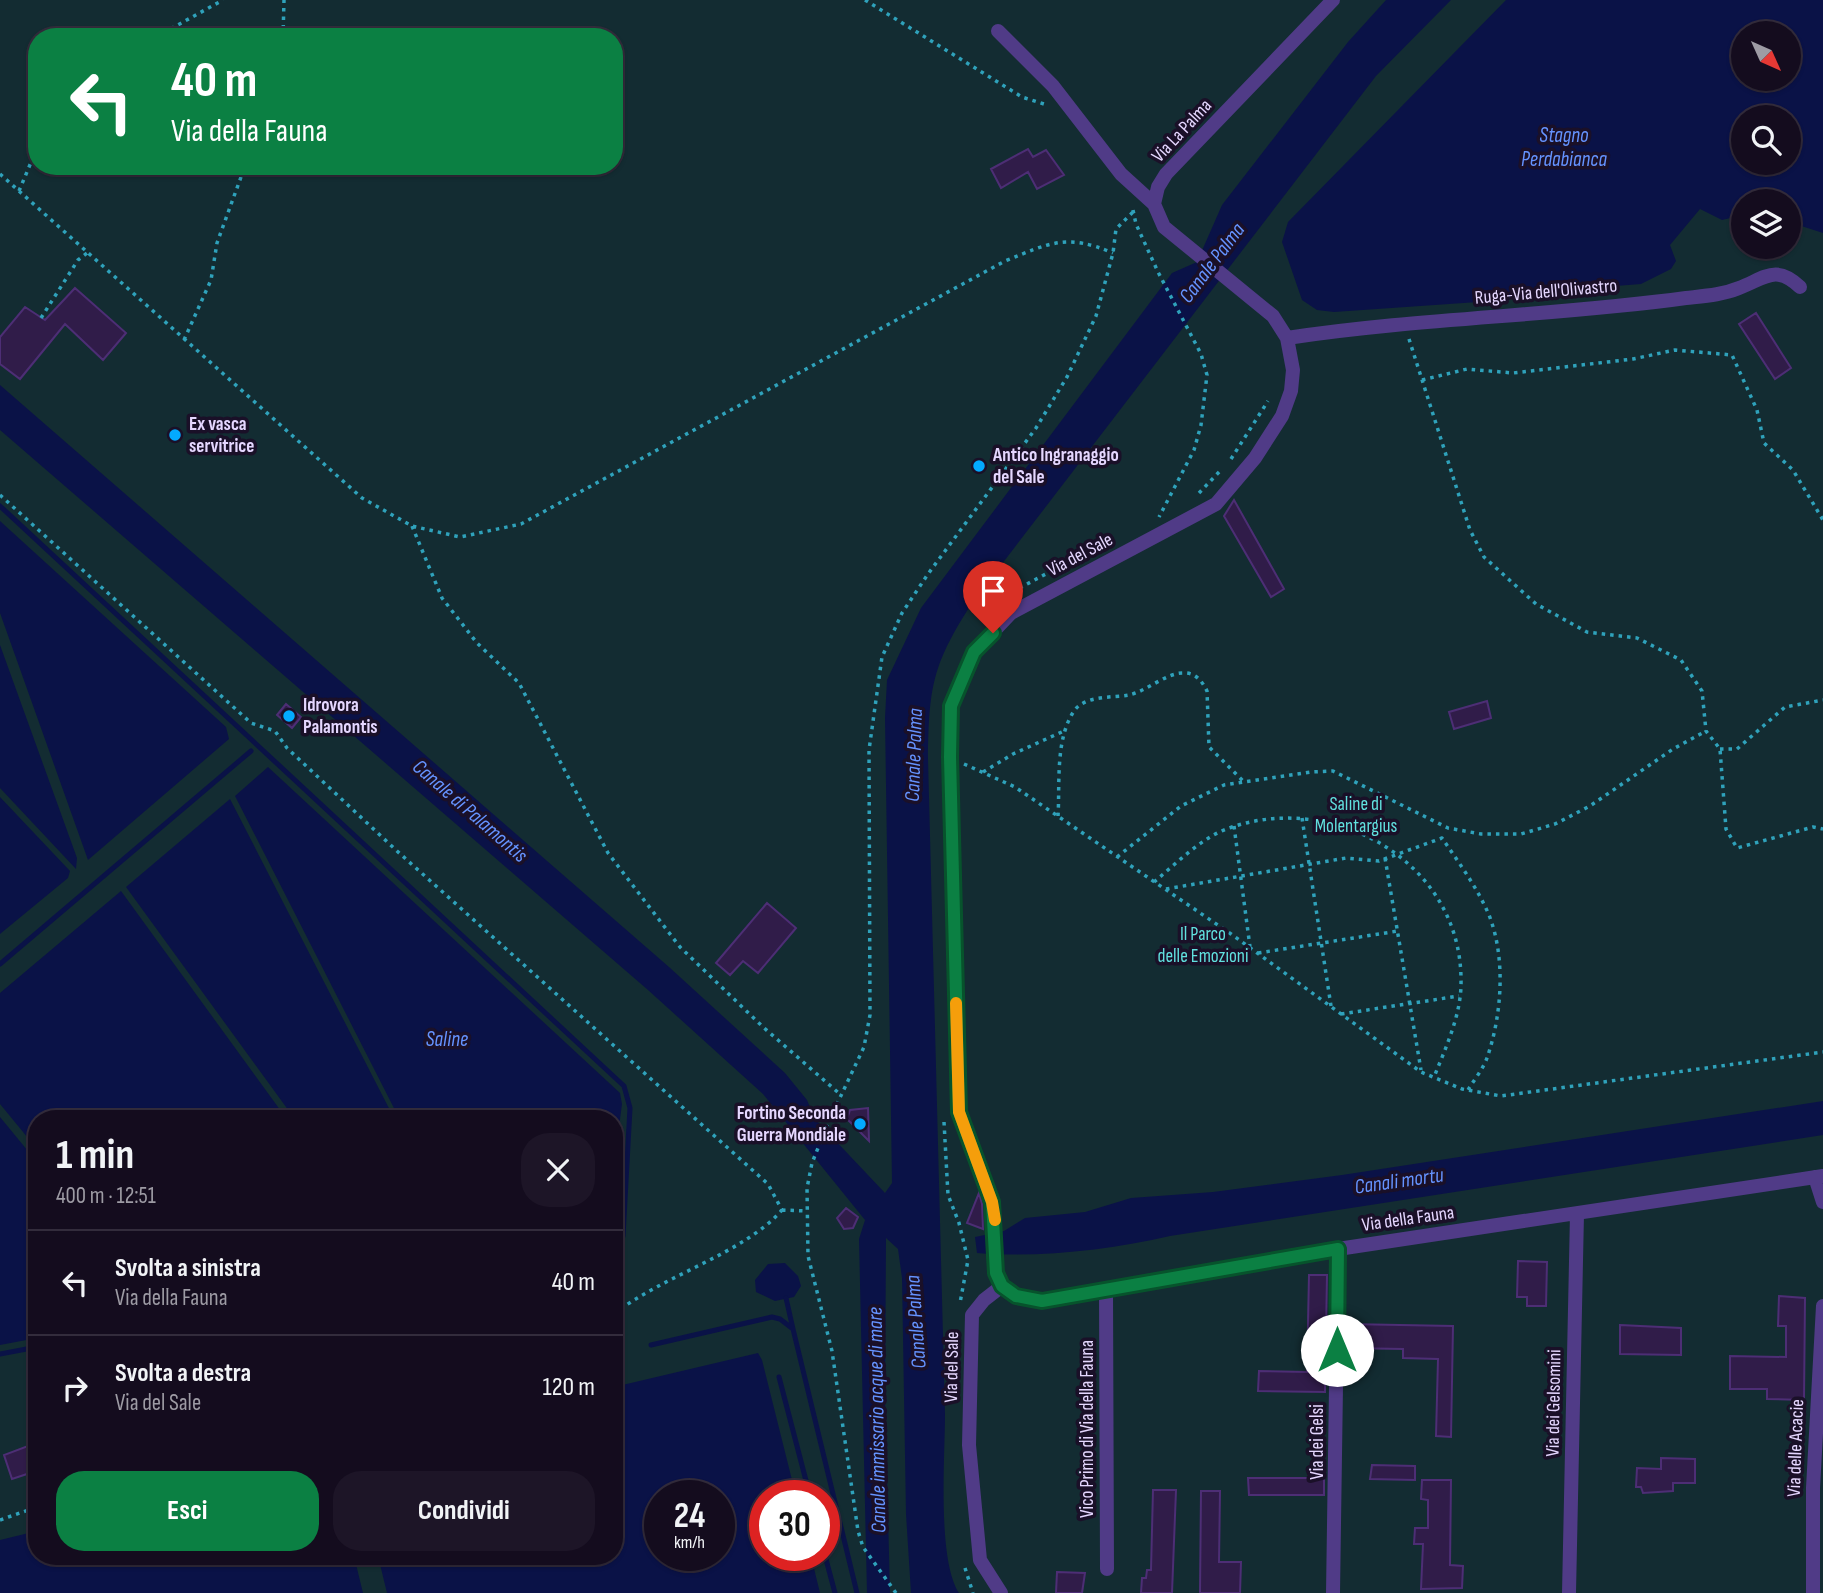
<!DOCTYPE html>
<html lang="it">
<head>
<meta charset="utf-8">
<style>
	body { margin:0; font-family:"Sofia Sans Condensed",sans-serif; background:#1d1527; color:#f1f3f6; height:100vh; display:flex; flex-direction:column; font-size:26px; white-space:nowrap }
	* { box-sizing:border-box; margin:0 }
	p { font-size:23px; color:#9d9ba4 }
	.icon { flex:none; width:38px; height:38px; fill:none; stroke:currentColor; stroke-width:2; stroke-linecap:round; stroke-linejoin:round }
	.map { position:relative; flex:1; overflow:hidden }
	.drawer { position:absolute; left:28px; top:1110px; width:595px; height:455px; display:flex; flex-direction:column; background:#140c1e; border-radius:28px; box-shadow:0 2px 5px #0004,0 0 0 2px #332c3c }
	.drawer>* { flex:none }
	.guide { position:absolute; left:28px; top:28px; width:595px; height:147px; border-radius:28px; box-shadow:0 2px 5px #0004,0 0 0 2px #332c3c; background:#0b8043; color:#fff; overflow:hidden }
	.needle { width:46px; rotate:135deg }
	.tools { position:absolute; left:1731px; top:21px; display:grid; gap:14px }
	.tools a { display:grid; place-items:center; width:70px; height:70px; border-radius:50%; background:#140c1e; box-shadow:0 2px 5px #0004,0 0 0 2px #332c3c; font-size:35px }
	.speed { position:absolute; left:644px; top:1480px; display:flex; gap:14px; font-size:35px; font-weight:700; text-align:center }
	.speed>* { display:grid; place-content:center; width:91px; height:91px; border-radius:50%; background:#140c1e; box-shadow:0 2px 5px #0004,0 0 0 2px #332c3c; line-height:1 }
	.speed small { font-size:18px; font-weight:400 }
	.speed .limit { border:10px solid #d22; background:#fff; color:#111 }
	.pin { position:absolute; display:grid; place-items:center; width:60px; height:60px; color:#fff; margin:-72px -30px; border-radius:50% 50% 50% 0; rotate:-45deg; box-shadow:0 0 7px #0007 }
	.pin .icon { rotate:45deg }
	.me { position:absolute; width:77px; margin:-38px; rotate:0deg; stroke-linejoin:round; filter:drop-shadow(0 0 5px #0008) }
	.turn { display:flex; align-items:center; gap:24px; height:147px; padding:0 28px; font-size:32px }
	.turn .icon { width:91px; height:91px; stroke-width:2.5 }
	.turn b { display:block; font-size:49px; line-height:60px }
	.round { display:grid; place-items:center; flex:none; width:74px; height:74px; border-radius:28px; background:#1d1527 }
	.headline { display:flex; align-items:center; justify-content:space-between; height:119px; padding:0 28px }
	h1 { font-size:42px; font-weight:700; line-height:52px }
	.primary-button { display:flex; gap:14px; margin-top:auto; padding:14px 28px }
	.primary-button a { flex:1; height:80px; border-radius:28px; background:#0b8043; color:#fff; font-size:28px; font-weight:700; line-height:80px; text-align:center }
	.primary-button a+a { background:#1d1527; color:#f1f3f6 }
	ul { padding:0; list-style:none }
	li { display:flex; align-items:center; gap:21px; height:105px; padding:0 28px; border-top:2px solid #332c3c }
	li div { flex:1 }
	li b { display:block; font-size:26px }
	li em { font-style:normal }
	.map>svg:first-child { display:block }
	.green { fill:#132c32; fill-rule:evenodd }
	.water { fill:#0a1247; fill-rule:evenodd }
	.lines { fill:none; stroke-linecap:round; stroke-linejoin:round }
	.stream { stroke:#0a1247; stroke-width:5 }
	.building { fill:#301c49; stroke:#4d2e75; stroke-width:2 }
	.path { stroke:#2fa2bb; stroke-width:3.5; stroke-dasharray:3.5 5; stroke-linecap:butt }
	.street { stroke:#503b87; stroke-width:14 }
	.route-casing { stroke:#07532c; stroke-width:18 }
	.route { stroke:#0b8043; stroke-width:12 }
	.slow { stroke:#f59e0b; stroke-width:12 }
	.poi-dot { fill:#03aaff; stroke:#1a1028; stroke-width:2.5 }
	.labels { text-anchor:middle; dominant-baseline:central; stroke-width:7; stroke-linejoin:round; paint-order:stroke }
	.street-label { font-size:19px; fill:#e5d7ff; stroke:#1a1028 }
	.poi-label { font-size:19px; font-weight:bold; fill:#e5d7ff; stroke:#1a1028; text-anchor:start }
	.park-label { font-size:19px; fill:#61e1df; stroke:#1a1028 }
	.water-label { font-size:21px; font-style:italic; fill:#6593ff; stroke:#1a1028 }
</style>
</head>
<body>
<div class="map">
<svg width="1823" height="1593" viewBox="0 0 1823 1593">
	<rect width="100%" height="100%" fill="#1a1028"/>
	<path class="green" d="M0,0H1823V1593H0ZM1743,33H1788V79H1743ZM37,37H614V166H37ZM1743,117H1788V163H1743ZM1743,201H1788V247H1743ZM37,1118H614V1556H37ZM660,1496H719V1556H660ZM765,1496H824V1556H765Z"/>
	<path class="water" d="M1386,0H1451L1376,76L972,603C932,665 929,687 928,759L945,1414C945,1457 937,1559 959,1593H911L906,1514L902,1278L898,1249L886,1238L885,1398L890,1593H867L859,1239L865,1220L763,1094L648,990L0,430V385L669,967L785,1073L807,1100L815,1119L885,1193L892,1183L885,718L887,680L921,608L1172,273L1197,262L1222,205L1348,42Z
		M1506,0H1823V233L1789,222L1788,201H1743V215L1722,220L1700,209L1670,245L1676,261L1671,269L1641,284L1540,292L1478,302L1334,312L1317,310L1302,300L1282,242L1288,222ZM1743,33H1788V79H1743ZM1743,117H1788V163H1743Z
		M0,521L226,727L229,739L88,860L0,613Z
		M0,645L77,858L76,869L0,788Z
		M268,767L620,1093L622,1104L614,1165V1118H399L235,796Z
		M0,797L70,871L68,878L0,934Z
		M230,799L394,1118H294L126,887Z
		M121,891L286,1118H37V1149L0,1104V993Z
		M1823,1101V1135L1170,1236C1110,1250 1038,1258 977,1253L975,1237L1004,1231L1025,1218L1085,1212L1131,1198L1213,1192L1342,1175Z
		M0,1117L37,1162V1338L0,1345Z
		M785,1263L798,1276L801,1286L794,1297L775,1301L756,1292L755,1280L768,1264Z
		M758,1353L762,1360L796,1496H765V1556H811L820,1593H387L378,1556H614V1387ZM660,1496H719V1556H660Z
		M37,1531V1556H354L363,1593H0V1540Z"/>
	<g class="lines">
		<path class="stream" d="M0,506L624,1086L630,1108L623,1236
			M0,964L251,751
			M786,1298L793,1329
			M651,1345L772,1317L780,1319L793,1329L857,1593
			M0,1354L37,1347
			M779,1377L810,1496
			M824,1552L835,1593"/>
	</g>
	<path class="building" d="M1028,149L1033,157L1046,150L1064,175L1037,189L1028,172L1001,188L991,169Z
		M75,288L126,333L103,360L65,324L20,379L0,364V337L25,307L45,320Z
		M1756,313L1791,368L1775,379L1739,324Z
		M1234,500L1284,589L1271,597L1224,516Z
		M1487,701L1491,718L1454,729L1449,712Z
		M286,704L301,717L292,728L277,715Z
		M767,903L796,928L758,973L743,961L730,975L716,963Z
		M868,1108L869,1141L847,1119L850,1110Z
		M979,1193L982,1204L983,1229L967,1223Z
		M846,1208L858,1217L853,1228L844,1229L837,1218Z
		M1518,1261L1547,1262L1546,1306H1527V1297H1517Z
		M1309,1275H1327L1325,1392L1258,1391L1259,1371L1307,1372Z
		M1779,1296L1805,1298L1804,1400L1767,1399V1389H1730V1356L1786,1357V1326H1778Z
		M1347,1324L1453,1326L1451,1437L1436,1436L1438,1359L1403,1358V1349L1346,1348Z
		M1620,1325L1681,1328V1355L1620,1354Z
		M28,1446L36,1471L12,1479L4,1455Z
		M1661,1458L1695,1459V1483H1673V1491L1643,1493L1641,1487H1636L1637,1468L1661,1469Z
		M1372,1465L1415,1466V1480L1370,1479Z
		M1248,1478H1324V1495H1249Z
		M1422,1480H1451L1450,1565L1463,1566L1462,1588L1421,1589L1423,1544H1414L1415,1528H1428V1500L1421,1499Z
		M1153,1490H1176L1172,1593H1141L1142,1578H1146L1147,1570H1151Z
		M1201,1491H1220L1219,1562H1241L1240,1593H1200Z
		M1057,1572L1085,1573L1082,1593H1056Z"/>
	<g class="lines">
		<path class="path" d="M865,0L1022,97L1047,105
			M156,37L223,0
			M283,37L284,0
			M0,174L362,498L412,526L460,537L521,524L1005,261C1050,243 1066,233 1113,253
			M19,191L37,148
			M1133,210L1136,224L1158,272L1201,354L1207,375L1201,425L1194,450L1159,517
			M41,318L78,260L87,253
			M1409,339L1470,530L1484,557L1536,604L1587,632L1637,638L1681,660L1702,691L1706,731L1720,749L1726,829L1737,848L1813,827L1823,829
			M184,340L211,280L217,243L245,166
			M1422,380L1467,369L1513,373L1633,359L1675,350L1732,355L1757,410L1764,443L1793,470L1823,520
			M1231,459L1268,401
			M1199,493L1221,470
			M0,495L251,723L275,731L287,748L397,851L768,1184L782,1210
			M412,526L442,598L477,643L519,683L608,853L680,947L763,1027L841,1095
			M1012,592L1076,558
			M1720,749H1737L1785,707L1823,700
			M964,764L1015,787L1231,934L1421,1072L1462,1089L1501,1096L1823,1052
			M983,772L1013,754L1064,731
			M1058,816C1060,784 1055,739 1074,711C1085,695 1112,698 1129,695C1147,691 1166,673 1183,673C1195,672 1202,681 1207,691L1209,747L1243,781
			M1302,818L1331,1006
			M1234,826L1250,947
			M1117,857L1181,806L1224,785L1311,772L1333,771L1448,828L1481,834H1521L1555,824L1590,806L1673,749L1706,731
			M1385,858L1421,1070
			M1154,882C1178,862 1203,836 1232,827C1337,792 1461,864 1461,980C1462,1013 1446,1047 1434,1077
			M1166,889L1346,858L1379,861L1442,838C1459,863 1477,887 1489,915C1506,958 1502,1015 1487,1058C1483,1069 1474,1080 1468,1090
			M1258,953L1398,931
			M1341,1014L1459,996
			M944,1122L948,1195L959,1223L968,1260L960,1303
			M782,1210L807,1211
			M614,1314C662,1276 745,1253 782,1210
			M0,1520L37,1507
			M965,1568L973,1593
			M896,1593L863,1547L858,1531L832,1351L808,1256L807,1188L812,1163L828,1123L864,1047L870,1015L869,750L882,657L902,613L928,574L1036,428L1067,377L1096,316L1113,253L1116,229L1136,209"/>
		<path class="street" d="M998,31L1053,86L1121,174L1154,204L1164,227L1273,316L1287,338L1293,370L1291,391L1282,416L1255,458L1216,504L1011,613L974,652L951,706L950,757L959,1112L992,1202L996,1273L1002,1286L984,1300L972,1315L969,1445L980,1560L1001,1593
			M1154,204L1158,187L1166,174L1333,0
			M1287,338C1420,318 1554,316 1686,298C1704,296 1722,295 1739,288C1765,278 1776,264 1800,287
			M1815,1177L1823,1202
			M1002,1286L1016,1296L1042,1301L1338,1249L1823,1176
			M1106,1290L1107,1569
			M1333,1593L1338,1249
			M1569,1593L1577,1214
			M1813,1593V1488L1823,1306"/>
	</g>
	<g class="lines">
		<g class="route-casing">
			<path id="route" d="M993,633L974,652L951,706L950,757L959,1112L992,1202L996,1273L1002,1286L1016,1296L1042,1301L1338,1249L1337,1350"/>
		</g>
		<use href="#route" class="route"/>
		<path class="slow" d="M956,1003L959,1112L992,1202L995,1220"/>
	</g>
	<g class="poi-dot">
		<circle cx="175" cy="435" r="7"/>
		<circle cx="979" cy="466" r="7"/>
		<circle cx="289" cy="716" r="7"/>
		<circle cx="860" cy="1124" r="7"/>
	</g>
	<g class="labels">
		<g class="street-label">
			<text transform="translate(1182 131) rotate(-47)">Via La Palma</text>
			<text transform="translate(1546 292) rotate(-5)">Ruga-Via dell'Olivastro</text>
			<text transform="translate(1080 555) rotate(-28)">Via del Sale</text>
			<text transform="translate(1408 1219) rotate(-8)">Via della Fauna</text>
			<text transform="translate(952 1367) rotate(-89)">Via del Sale</text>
			<text transform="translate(1554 1403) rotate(-89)">Via dei Gelsomini</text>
			<text transform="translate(1087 1429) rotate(-90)">Vico Primo di Via della Fauna</text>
			<text transform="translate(1317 1442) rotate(-90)">Via dei Gelsi</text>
			<text transform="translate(1796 1448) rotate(-88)">Via delle Acacie</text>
		</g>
		<g class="poi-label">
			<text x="189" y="424">Ex vasca<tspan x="189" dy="22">servitrice</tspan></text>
			<text x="993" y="455">Antico Ingranaggio<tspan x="993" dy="22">del Sale</tspan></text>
			<text x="303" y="705">Idrovora<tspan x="303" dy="22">Palamontis</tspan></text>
			<text x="846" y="1113" text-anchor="end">Fortino Seconda<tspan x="846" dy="22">Guerra Mondiale</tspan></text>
		</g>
		<g class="park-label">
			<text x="1356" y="804">Saline di<tspan x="1356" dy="22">Molentargius</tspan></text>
			<text x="1203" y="934">Il Parco<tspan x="1203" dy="22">delle Emozioni</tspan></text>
		</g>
		<g class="water-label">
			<text x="1564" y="135">Stagno<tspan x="1564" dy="24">Perdabianca</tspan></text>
			<text transform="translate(1212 263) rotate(-53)">Canale Palma</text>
			<text transform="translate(914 755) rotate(-88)">Canale Palma</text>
			<text transform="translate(470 811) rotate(41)">Canale di Palamontis</text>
			<text x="447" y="1039">Saline</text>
			<text transform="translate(1399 1181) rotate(-8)">Canali mortu</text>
			<text transform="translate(916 1322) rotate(-94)">Canale Palma</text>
			<text transform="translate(877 1420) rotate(-91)">Canale immissario acque di mare</text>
		</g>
	</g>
</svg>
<div class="tools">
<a><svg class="needle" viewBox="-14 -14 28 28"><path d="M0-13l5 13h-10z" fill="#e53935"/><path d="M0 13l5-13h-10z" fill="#9d9ba4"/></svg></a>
<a><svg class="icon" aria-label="search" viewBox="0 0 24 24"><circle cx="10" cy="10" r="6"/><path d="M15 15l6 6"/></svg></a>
<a><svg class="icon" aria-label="layers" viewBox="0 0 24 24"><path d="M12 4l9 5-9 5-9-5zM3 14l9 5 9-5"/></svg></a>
</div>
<div class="speed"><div>24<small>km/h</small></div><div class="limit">30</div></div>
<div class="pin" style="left:993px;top:633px;background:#d93025"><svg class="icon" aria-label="arrive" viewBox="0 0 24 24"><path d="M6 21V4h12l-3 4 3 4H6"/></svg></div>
<svg class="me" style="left:1337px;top:1350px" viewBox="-20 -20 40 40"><circle r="19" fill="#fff"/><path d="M0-13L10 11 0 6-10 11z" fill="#0b8043"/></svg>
<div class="guide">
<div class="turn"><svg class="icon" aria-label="left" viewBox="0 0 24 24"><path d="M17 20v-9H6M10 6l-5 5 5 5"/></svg><div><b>40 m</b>Via della Fauna</div></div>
</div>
<section class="drawer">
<div class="headline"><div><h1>1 min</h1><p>400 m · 12:51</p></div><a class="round"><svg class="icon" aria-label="close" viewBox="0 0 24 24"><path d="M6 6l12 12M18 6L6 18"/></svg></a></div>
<ul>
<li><svg class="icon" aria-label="left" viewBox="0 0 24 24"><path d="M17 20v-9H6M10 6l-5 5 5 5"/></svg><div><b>Svolta a sinistra</b><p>Via della Fauna</p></div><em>40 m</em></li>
<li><svg class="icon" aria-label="right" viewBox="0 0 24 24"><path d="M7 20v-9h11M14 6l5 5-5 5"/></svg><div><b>Svolta a destra</b><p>Via del Sale</p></div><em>120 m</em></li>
</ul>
<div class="primary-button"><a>Esci</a><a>Condividi</a></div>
</section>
</div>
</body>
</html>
